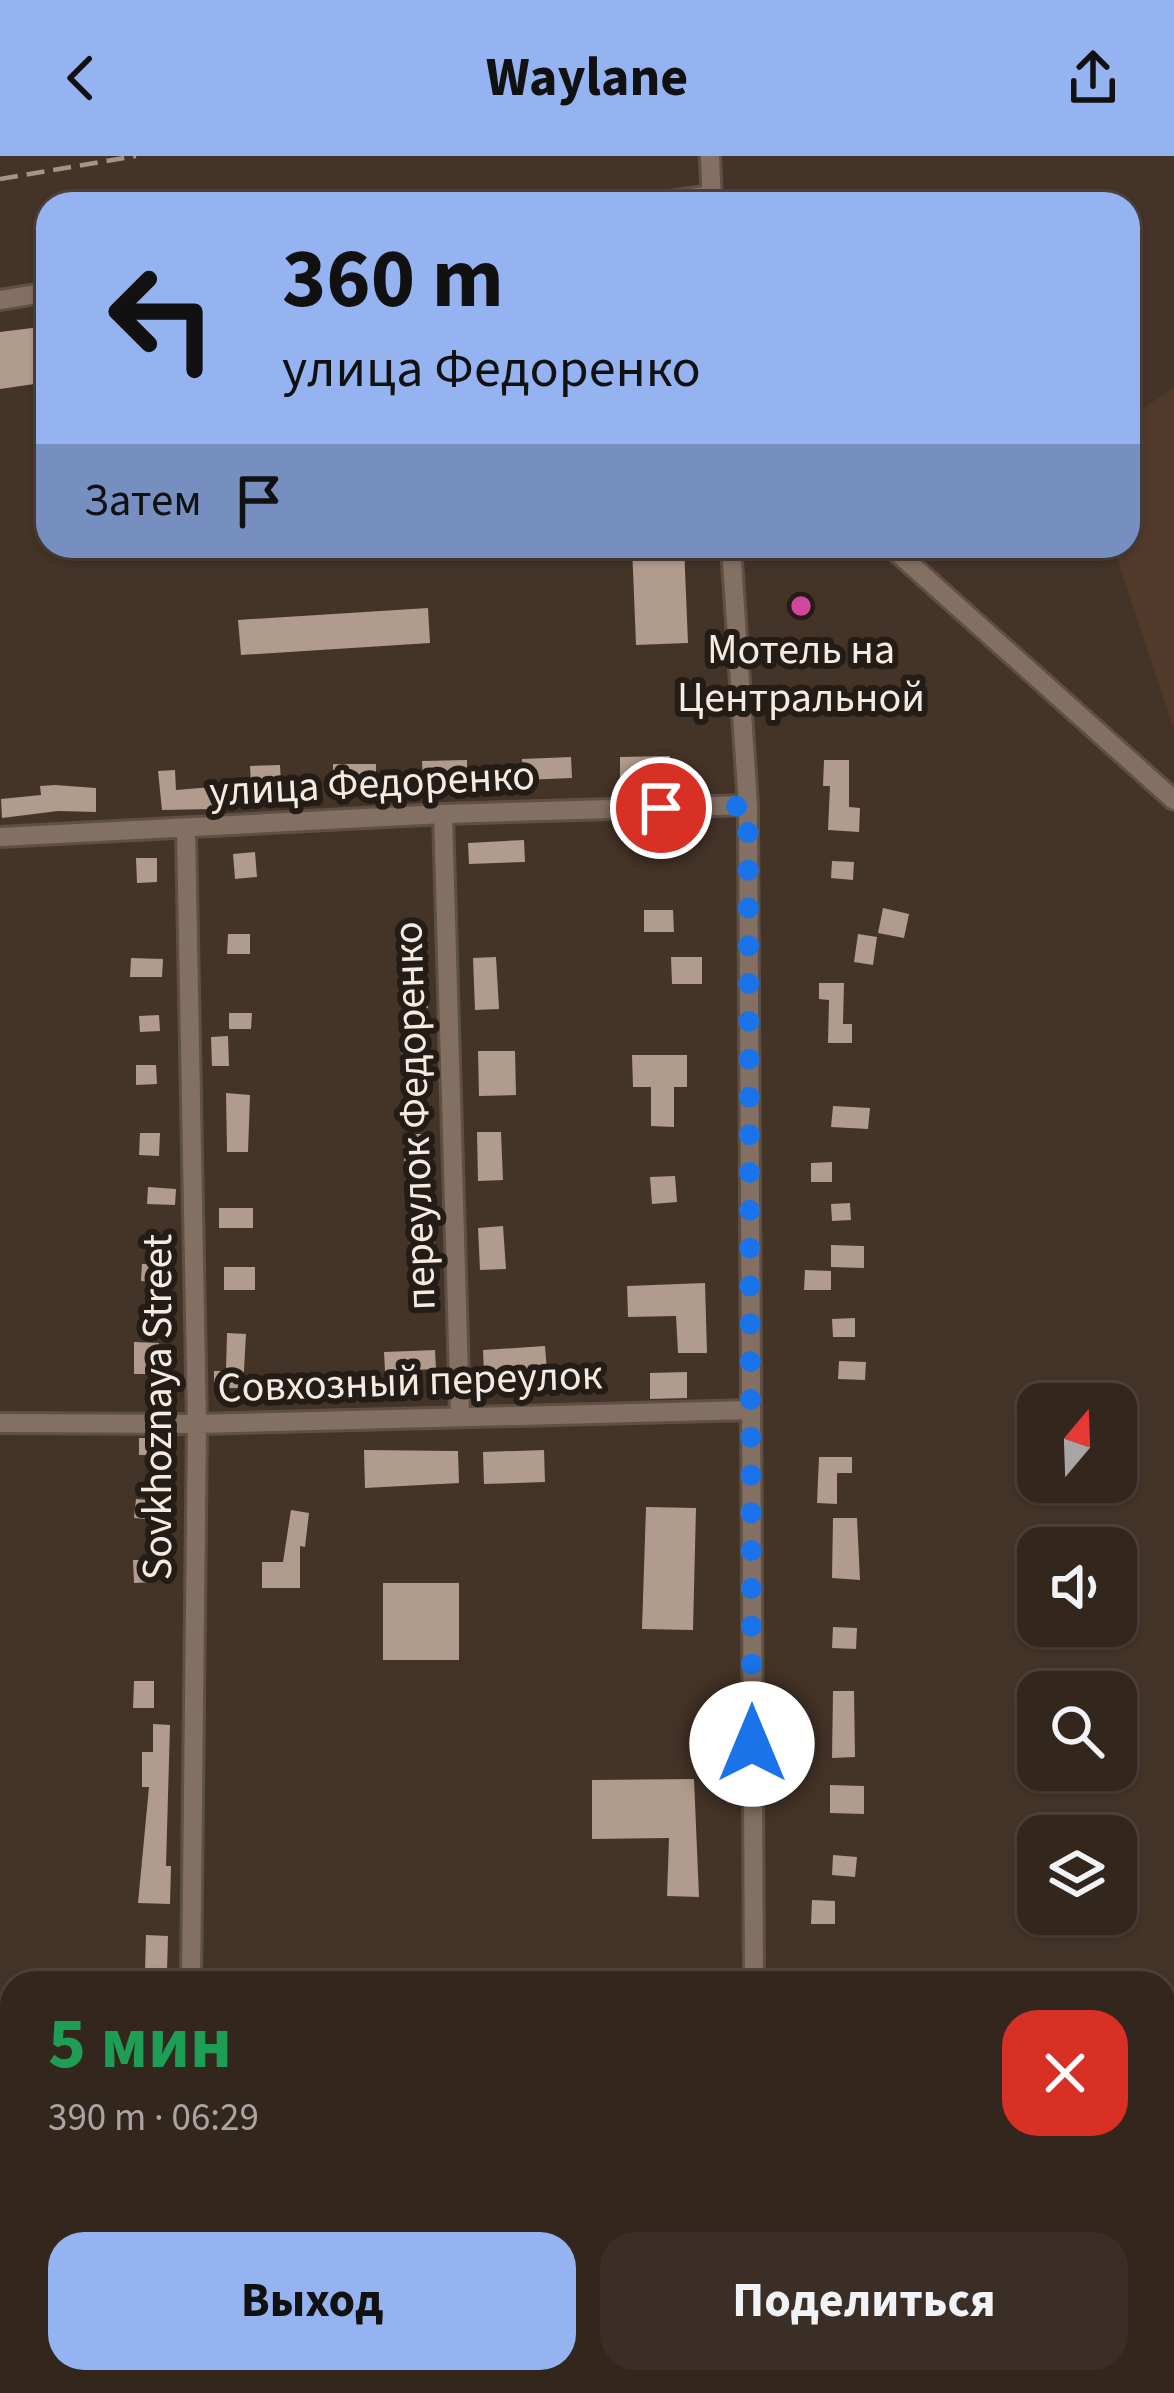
<!DOCTYPE html>
<html lang="ru">
<head>
<meta charset="utf-8">
<style>
	body { margin:0; font-family:"Source Sans 3",sans-serif; background:#3b2e26; color:#f1f3f6; height:100vh; display:flex; flex-direction:column; font-size:45px; white-space:nowrap }
	* { box-sizing:border-box; margin:0 }
	p { font-size:39px; color:#a9a5a4 }
	.icon { flex:none; width:66px; height:66px; fill:none; stroke:currentColor; stroke-width:2; stroke-linecap:round; stroke-linejoin:round }
	.map { position:relative; flex:1; overflow:hidden }
	.panel { position:absolute; left:0px; top:1815px; width:1176px; height:423px; display:flex; flex-direction:column; background:#33261d; border-radius:36px 36px 0 0; box-shadow:0 3px 9px #0004,0 0 0 3px #4e433b }
	.panel>* { flex:none }
	.banner { position:absolute; left:36px; top:36px; width:1104px; height:366px; border-radius:36px; box-shadow:0 3px 9px #0004,0 0 0 3px #4e433b; background:#95b2f1; color:#111; overflow:hidden }
	.needle { width:78px; rotate:19deg }
	.buttons { position:absolute; left:1017px; top:1227px; display:grid; gap:24px }
	.buttons a { display:grid; place-items:center; width:120px; height:120px; border-radius:24px; background:#33261d; box-shadow:0 3px 9px #0004,0 0 0 3px #4e433b; font-size:60px }
	.pin { position:absolute; display:grid; place-items:center; width:102px; height:102px; color:#fff; margin:-51px; border:6px solid #fff; border-radius:50%; box-shadow:0 3px 12px #0007 }
	.me { position:absolute; width:132px; margin:-66px; rotate:0deg; stroke-linejoin:round; filter:drop-shadow(0 0 9px #0008) }
	.turn { display:flex; align-items:center; gap:42px; height:252px; padding:0 48px; font-size:54px }
	.turn .icon { width:156px; height:156px; stroke-width:2.5 }
	.turn b { display:block; font-size:84px; line-height:102px }
	.then { display:flex; align-items:center; height:114px; padding:0 48px; background:#0003; gap:24px; font-size:45px }
	.round { display:grid; place-items:center; flex:none; width:126px; height:126px; border-radius:36px; background:#3b2e26 }
	.overview { display:flex; align-items:center; justify-content:space-between; height:204px; padding:0 48px }
	h1 { font-size:72px; font-weight:700; line-height:90px; color:#1e9e55 }
	.primary-button { display:flex; gap:24px; margin-top:auto; padding:24px 48px }
	.primary-button a { flex:1; height:138px; border-radius:36px; background:#95b2f1; color:#111; font-size:48px; font-weight:700; line-height:138px; text-align:center }
	.primary-button a+a { background:#3b2e26; color:#f1f3f6 }
	header { display:flex; justify-content:space-between; align-items:center; height:156px; padding:0 48px; background:#95b2f1; color:#111; font-size:54px; font-weight:700 }
	.map>svg:first-child { display:block }
	.built { fill:#523a2b }
	.building { fill:#b09b8d }
	.lines { fill:none; stroke-linecap:round; stroke-linejoin:round }
	.minor-casing { stroke:#5f5046; stroke-width:24 }
	.minor { stroke:#847063; stroke-width:18 }
	.rail { stroke:#a2948a; stroke-width:4.5; stroke-dasharray:18 9; stroke-linecap:butt }
	.route { stroke:#1a73e8; stroke-width:21; stroke-dasharray:0 37.8 }
	.hotel-dot { fill:#d1479c; stroke:#241c17; stroke-width:4.5 }
	.labels { text-anchor:middle; dominant-baseline:central; stroke-width:12; stroke-linejoin:round; paint-order:stroke }
	.poi-label { font-size:42px; fill:#f6ebe3; stroke:#241c17 }
	.street-label { font-size:42px; fill:#f6ebe3; stroke:#241c17 }
</style>
</head>
<body>
<header><svg class="icon" aria-label="back" viewBox="0 0 24 24"><path d="M15 5l-7 7 7 7"/></svg>Waylane<svg class="icon" aria-label="share" viewBox="0 0 24 24"><path d="M12 15V3M7 8l5-5 5 5M5 13v7h14v-7"/></svg></header>
<div class="map">
<svg width="1174" height="2237" viewBox="0 0 1174 2237">
	<rect width="100%" height="100%" fill="#443327"/>
	<path class="built" d="M1174,232V574L1113,390H1128V262Z"/>
	<path class="building" d="M48,170V226L0,233V176Z
		M632,390H684L688,487L636,489Z
		M428,452L430,487L241,499L238,464Z
		M670,600L671,624L620,625V601Z
		M571,601L572,622L523,624L522,603Z
		M467,604V624L423,625L422,605Z
		M824,604H849V651L860,652L859,676L828,674L830,630H823Z
		M333,608H376V629H333Z
		M280,609L281,627L251,629L250,610Z
		M175,614L176,634L212,631L214,653L162,654L158,615Z
		M55,629L96,632V656L58,655L2,662L1,643L41,639L40,630Z
		M649,676H671V697H649Z
		M524,684L525,706L469,708L468,687Z
		M255,696L257,721L235,723L233,698Z
		M136,702H157V726L137,727Z
		M832,705L854,706L853,724L831,722Z
		M883,752L909,758L904,782L878,777Z
		M644,754H673L674,776H644Z
		M228,778H250V798H227Z
		M858,778L877,781L873,809L854,806Z
		M496,801L499,853L475,854L473,802Z
		M671,801H702V828H672Z
		M131,802L163,803L162,821H130Z
		M402,807L423,808L428,852H407Z
		M819,827H844L843,868H852V887H828L829,844L819,843Z
		M229,857H252L251,873H229Z
		M159,859L160,875L140,876L139,860Z
		M228,880L229,910H212L211,881Z
		M427,887L430,938L405,939L401,888Z
		M478,895H515L516,939L479,940Z
		M632,899H687V931H674V971L651,970V931H633Z
		M136,909H156L157,928L136,929Z
		M226,937L250,939L248,996H227Z
		M833,950L870,952L868,973L831,971Z
		M477,976H501L503,1024L478,1025Z
		M140,977H160L159,1000L139,999Z
		M404,978H429V1005H404Z
		M832,1006V1026H811V1007Z
		M675,1020L677,1046L652,1048L650,1021Z
		M148,1031L176,1033L175,1049L147,1048Z
		M850,1047L851,1064L832,1065L831,1048Z
		M219,1052H253V1072H219Z
		M503,1070L506,1113L480,1114L478,1072Z
		M434,1071L436,1117L411,1119L409,1072Z
		M831,1089L864,1090V1112L831,1111Z
		M142,1108H161L160,1126L141,1125Z
		M224,1111H255V1134H224Z
		M805,1114L831,1115V1134H804Z
		M705,1127L707,1197H678L676,1160L628,1161L627,1130Z
		M855,1162V1181H833L832,1163Z
		M227,1177L246,1178L243,1232H214V1215H226Z
		M134,1186L159,1187V1218H134Z
		M545,1190L547,1215L484,1218L483,1194Z
		M435,1194L436,1213L385,1215L384,1196Z
		M839,1205L866,1206L865,1224L838,1223Z
		M687,1216V1242L650,1243V1217Z
		M139,1282H159V1299H139Z
		M364,1294L458,1295L459,1327L365,1332Z
		M544,1294L545,1326L484,1328L483,1296Z
		M819,1301H852V1317H837V1348L817,1347Z
		M136,1343L161,1345L159,1364L134,1362Z
		M646,1351L696,1352L693,1474L642,1473Z
		M291,1354L309,1357L305,1391L300,1390V1432H262V1406H283Z
		M833,1362H857L860,1424L832,1422Z
		M133,1404H154L155,1426L134,1427Z
		M383,1427H459V1504H383Z
		M833,1471L857,1472L856,1493L832,1492Z
		M134,1525H154V1552H133Z
		M833,1535H854L855,1601L832,1602Z
		M153,1568L170,1569L166,1710H171L170,1748L138,1747L149,1631H142V1596H153Z
		M694,1623L699,1741L667,1740L669,1682L592,1683V1624Z
		M830,1629L864,1630V1658L830,1657Z
		M833,1699L857,1701L855,1721L832,1719Z
		M812,1744L835,1745V1768H811Z
		M146,1779L168,1780L167,1815H145Z"/>
	<g class="lines">
		<g class="minor-casing">
			<path id="minor" d="M710,0L712,48
				M649,48L712,39
				M0,144L48,136
				M731,390L748,649L754,1827
				M890,390L1174,644
				M443,658L460,1259
				M186,674L197,1268L191,1827
				M0,681L443,658L748,649
				M0,1267L197,1268L751,1254
				M0,2029L12,2034
				M1164,2080H1174
				M456,2226L483,2237
				M755,2226V2237"/>
		</g>
		<use href="#minor" class="minor"/>
		<path class="rail" d="M0,23L136,0"/>
	</g>
	<g class="lines">
		<path class="route" d="M661,652L748,650L752,1588"/>
	</g>
	<circle class="hotel-dot" cx="801" cy="450" r="12"/>
	<g class="labels">
		<g class="poi-label">
			<text x="801" y="494">Мотель на<tspan x="801" dy="48">Центральной</tspan></text>
		</g>
		<g class="street-label">
			<text transform="translate(372 628) rotate(-3)">улица Федоренко</text>
			<text transform="translate(415 960) rotate(-92)">переулок Федоренко</text>
			<text transform="translate(410 1226) rotate(-2)">Совхозный переулок</text>
			<text transform="translate(158 1251) rotate(-90)">Sovkhoznaya Street</text>
		</g>
	</g>
</svg>
<div class="buttons">
<a><svg class="needle" viewBox="-14 -14 28 28"><path d="M0-13l5 13h-10z" fill="#e53935"/><path d="M0 13l5-13h-10z" fill="#a9a5a4"/></svg></a>
<a><svg class="icon" aria-label="sound" viewBox="0 0 24 24"><path d="M4 9h4l5-4v14l-5-4H4zM17 9q2 3 0 6"/></svg></a>
<a><svg class="icon" aria-label="search" viewBox="0 0 24 24"><circle cx="10" cy="10" r="6"/><path d="M15 15l6 6"/></svg></a>
<a><svg class="icon" aria-label="layers" viewBox="0 0 24 24"><path d="M12 4l9 5-9 5-9-5zM3 14l9 5 9-5"/></svg></a>
</div>
<div class="pin" style="left:661px;top:652px;background:#d93025"><svg class="icon" aria-label="arrive" viewBox="0 0 24 24"><path d="M6 21V4h12l-3 4 3 4H6"/></svg></div>
<svg class="me" style="left:752px;top:1588px" viewBox="-20 -20 40 40"><circle r="19" fill="#fff"/><path d="M0-13L10 11 0 6-10 11z" fill="#1a73e8"/></svg>
<div class="banner">
<div class="turn"><svg class="icon" aria-label="left" viewBox="0 0 24 24"><path d="M17 20v-9H6M10 6l-5 5 5 5"/></svg><div><b>360 m</b>улица Федоренко</div></div>
<div class="then">Затем<svg class="icon" aria-label="arrive" viewBox="0 0 24 24"><path d="M6 21V4h12l-3 4 3 4H6"/></svg></div>
</div>
<section class="panel">
<div class="overview"><div><h1>5 мин</h1><p>390 m · 06:29</p></div><a class="round" style="background:#d93025;color:#fff"><svg class="icon" aria-label="close" viewBox="0 0 24 24"><path d="M6 6l12 12M18 6L6 18"/></svg></a></div>
<div class="primary-button"><a>Выход</a><a>Поделиться</a></div>
</section>
</div>
</body>
</html>
